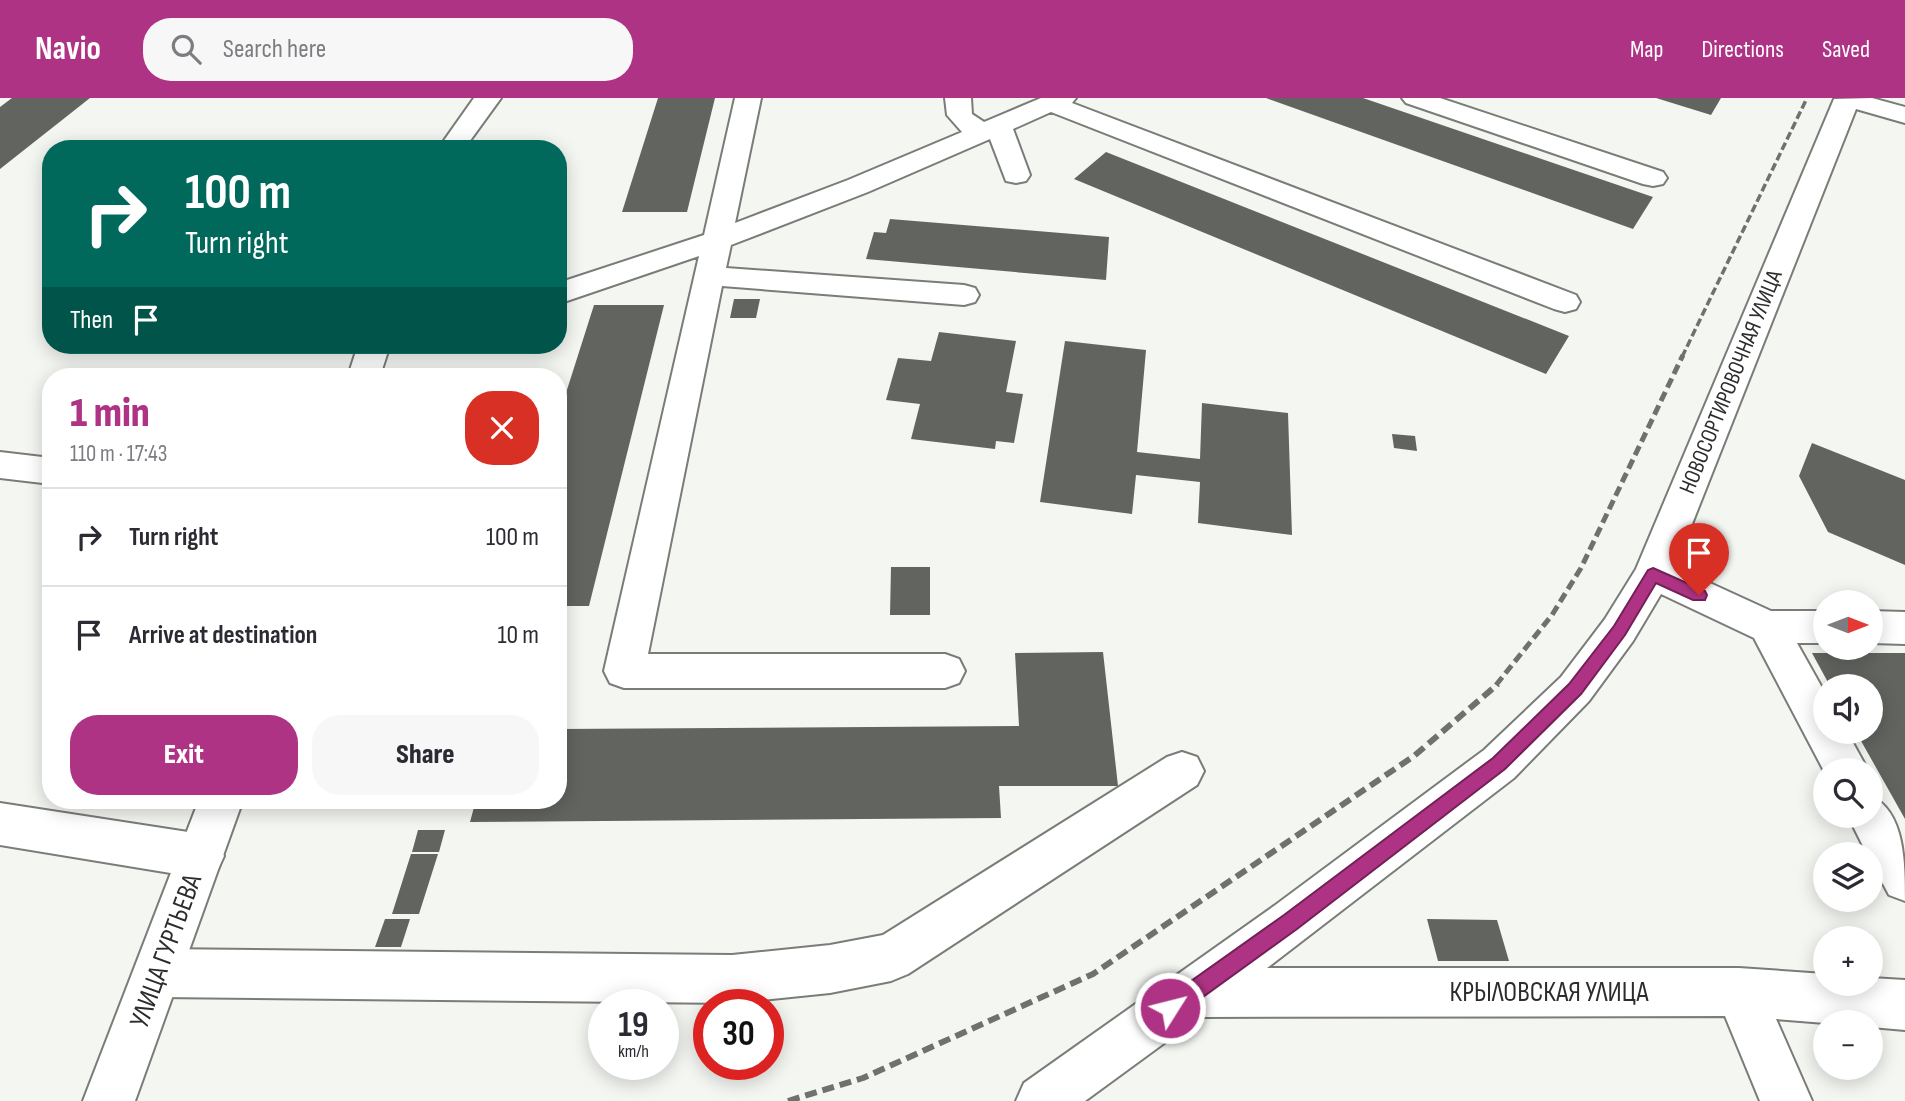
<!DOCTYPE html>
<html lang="en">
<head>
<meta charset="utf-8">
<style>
	body { margin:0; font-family:"Sofia Sans Condensed",sans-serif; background:#f7f7f7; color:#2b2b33; height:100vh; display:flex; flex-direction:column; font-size:26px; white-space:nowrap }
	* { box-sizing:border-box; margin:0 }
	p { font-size:23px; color:#7c7c81 }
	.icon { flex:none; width:38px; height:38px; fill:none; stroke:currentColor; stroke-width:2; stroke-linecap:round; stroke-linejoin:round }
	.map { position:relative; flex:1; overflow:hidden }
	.details { position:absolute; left:42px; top:270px; width:525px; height:441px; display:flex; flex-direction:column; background:#fff; border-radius:28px; box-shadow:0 4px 18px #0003 }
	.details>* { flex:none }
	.top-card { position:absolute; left:42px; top:42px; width:525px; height:214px; border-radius:28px; box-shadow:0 4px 18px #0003; background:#00695c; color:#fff; overflow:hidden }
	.needle { width:46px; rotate:90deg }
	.fabs { position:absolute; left:1813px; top:492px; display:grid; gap:14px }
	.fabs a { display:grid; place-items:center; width:70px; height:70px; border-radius:50%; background:#fff; box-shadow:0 4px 18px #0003; font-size:35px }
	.speed { position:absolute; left:588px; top:891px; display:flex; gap:14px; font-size:35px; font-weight:700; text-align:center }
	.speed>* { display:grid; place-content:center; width:91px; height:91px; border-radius:50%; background:#fff; box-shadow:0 4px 18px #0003; line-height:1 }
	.speed small { font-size:18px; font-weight:400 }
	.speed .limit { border:10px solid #d22; background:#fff; color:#111 }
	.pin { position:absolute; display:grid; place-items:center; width:60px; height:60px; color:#fff; margin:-72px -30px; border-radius:50% 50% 50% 0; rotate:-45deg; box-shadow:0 0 7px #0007 }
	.pin .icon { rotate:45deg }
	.me { position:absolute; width:77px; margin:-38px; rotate:54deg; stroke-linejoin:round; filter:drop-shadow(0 0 5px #0008) }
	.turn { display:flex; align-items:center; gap:24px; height:147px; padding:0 28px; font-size:32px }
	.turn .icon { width:91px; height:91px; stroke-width:2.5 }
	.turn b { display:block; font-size:49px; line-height:60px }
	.then { display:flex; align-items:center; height:66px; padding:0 28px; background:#0003; gap:14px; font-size:26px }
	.round { display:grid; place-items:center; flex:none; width:74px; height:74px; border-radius:28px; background:#f7f7f7 }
	.overview { display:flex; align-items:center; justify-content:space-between; height:119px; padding:0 28px }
	h1 { font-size:42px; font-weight:800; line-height:52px; color:#af3384 }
	.primary-button { display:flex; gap:14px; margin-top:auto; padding:14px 28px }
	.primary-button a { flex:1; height:80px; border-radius:28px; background:#af3384; color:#fff; font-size:28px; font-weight:800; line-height:80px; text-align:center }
	.primary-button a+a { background:#f7f7f7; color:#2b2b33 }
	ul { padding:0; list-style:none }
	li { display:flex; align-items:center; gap:21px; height:98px; padding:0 28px; border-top:2px solid #e1e1e2 }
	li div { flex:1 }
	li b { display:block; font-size:26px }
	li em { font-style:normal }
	header { display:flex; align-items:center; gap:42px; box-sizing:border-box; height:98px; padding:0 35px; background:#af3384; color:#fff }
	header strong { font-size:33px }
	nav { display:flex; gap:38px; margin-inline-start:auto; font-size:24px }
	.search { width:490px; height:63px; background:#f7f7f7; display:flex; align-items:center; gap:18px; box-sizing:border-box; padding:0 24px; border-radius:28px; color:#7c7c81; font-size:26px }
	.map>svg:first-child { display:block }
	.building { fill:#626460 }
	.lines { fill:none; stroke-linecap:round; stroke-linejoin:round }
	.minor-casing { stroke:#7a7c78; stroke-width:4 }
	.major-casing { stroke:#7a7c78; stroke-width:4 }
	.minor { fill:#fff; fill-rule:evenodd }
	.major { fill:#fff; fill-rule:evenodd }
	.rail-far2 { stroke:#70716f; stroke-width:3.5; stroke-dasharray:8 3.5; stroke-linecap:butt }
	.rail-far1 { stroke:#70716f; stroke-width:5; stroke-dasharray:10 5; stroke-linecap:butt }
	.rail { stroke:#70716f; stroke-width:6; stroke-dasharray:12 6; stroke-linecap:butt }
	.route { fill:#af3384; stroke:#722156; stroke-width:2 }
	.labels { text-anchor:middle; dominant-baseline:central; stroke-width:7; stroke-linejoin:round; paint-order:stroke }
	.street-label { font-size:23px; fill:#2c2c2b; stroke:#fff }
	.near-street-label { font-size:28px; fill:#2c2c2b; stroke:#fff }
</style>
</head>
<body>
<header>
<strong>Navio</strong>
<div class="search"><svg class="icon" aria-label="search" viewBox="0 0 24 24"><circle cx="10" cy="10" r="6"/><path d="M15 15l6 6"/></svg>Search here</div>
<nav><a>Map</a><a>Directions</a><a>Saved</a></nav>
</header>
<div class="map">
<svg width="1905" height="1003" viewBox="0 0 1905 1003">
	<rect width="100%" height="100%" fill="#f4f6f2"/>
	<path class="building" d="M12,0H90L0,71V9Z
		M658,0H715L687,114H622Z
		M1266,0H1363L1653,99L1633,131Z
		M1656,0H1721L1711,17Z
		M1106,54L1569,238L1546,276L1074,81Z
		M890,121L1109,139L1106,182L866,161L874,134L886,135Z
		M734,201H760L756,220H730Z
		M594,207H664L589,508H558V320Z
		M939,234L1016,243L1006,294L1023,296L1014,345L996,343L995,351L911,341L920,306L886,302L898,260L931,263Z
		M1065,243L1146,252L1137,354L1200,361L1202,305L1288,315L1292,437L1198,425L1200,384L1136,377L1132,416L1040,404Z
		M1392,336L1415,338L1417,353L1394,350Z
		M1812,345L1905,382V467L1828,434L1799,378Z
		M891,469H930V517H890Z
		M1103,554L1118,688H999L1001,720L470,724L476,702H558V631L1019,628L1015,555Z
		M1812,555H1905V721L1856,634H1871V588H1830Z
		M418,732H445L439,754H412Z
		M411,756H438L419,816H392Z
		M385,821H410L401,849H375Z
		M1427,821L1497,822L1509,863H1438Z"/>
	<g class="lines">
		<g class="minor-casing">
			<path id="minor" d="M735,0H761L735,125L848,82L962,34L947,17L945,0H971L972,16L984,24L1041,0H1076L1072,5L1576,197L1580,204L1576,211L1565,214L1554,211L1051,14L1013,31L1030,77L1026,83L1016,85L1006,83L990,41L868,94L731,147L726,170L964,187L975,190L979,197L975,204L964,207L722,188L648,556H945L959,561L965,573L959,585L945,590H624L610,585L604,573L699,158L558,206V185L704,137Z
				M1402,0H1440L1663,74L1667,80L1663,86L1653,88L1643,86L1406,5Z
				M1872,0L1905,9V25L1856,11L1675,469L1771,513H1825V545H1797L1825,595V634H1847L1868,672H1825V675L1754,540L1661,496L1633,543L1589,603L1514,680L1267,870H1739L1825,876V886H1871V880L1905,882V932L1871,929V924L1825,925L1776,921L1812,1003H1760L1725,918L1200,919L1085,1003H1016L1024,985L1274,808L1484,652L1561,579L1605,521L1636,471L1834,1Z
				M0,354L51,360V386L0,380Z
				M1871,513L1905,514V546L1871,545Z
				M1182,654L1197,659L1204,673L1197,687L908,876L891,883L830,895L732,905L158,899L141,892L134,875L141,858L158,851L732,857L830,847L883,837L1167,659Z
				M1871,698C1905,714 1905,765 1905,803L1889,797L1871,763V756H1867L1848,718H1871Z
				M0,705L201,736L217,743L224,758L217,773L201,780L0,747Z"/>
		</g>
		<g class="major-casing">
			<path id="major" d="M474,0H501L464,51H438Z
				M358,247H390L380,278H348Z
				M199,702H243L135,1003H83Z"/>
		</g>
		<use href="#minor" class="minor"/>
		<use href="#major" class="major"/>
		<path class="rail-far2" d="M1682,259L1807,0"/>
		<path class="rail-far1" d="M1496,587L1552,517L1581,470L1683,257"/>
		<path class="rail" d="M788,1003L863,980L1093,876L1414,658L1498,586"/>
	</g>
	<path class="route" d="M1653,470L1705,493L1707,497L1705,502H1693L1656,485L1625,537L1581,596L1505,671L1297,831L1178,917L1170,920L1163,917L1160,910L1163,903L1284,817L1493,660L1569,586L1614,528L1648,472Z"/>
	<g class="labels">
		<g class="street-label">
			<text transform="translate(1731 284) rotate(-68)">НОВОСОРТИРОВОЧНАЯ УЛИЦА</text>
		</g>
		<g class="near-street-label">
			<text transform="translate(166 853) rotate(-70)">УЛИЦА ГУРТЬЕВА</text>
			<text x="1549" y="894">КРЫЛОВСКАЯ УЛИЦА</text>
		</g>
	</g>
</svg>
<div class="fabs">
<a><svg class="needle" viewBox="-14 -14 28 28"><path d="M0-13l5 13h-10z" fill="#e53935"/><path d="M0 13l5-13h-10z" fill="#7c7c81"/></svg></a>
<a><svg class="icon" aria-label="sound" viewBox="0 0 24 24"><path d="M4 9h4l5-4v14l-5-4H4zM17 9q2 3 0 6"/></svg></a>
<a><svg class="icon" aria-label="search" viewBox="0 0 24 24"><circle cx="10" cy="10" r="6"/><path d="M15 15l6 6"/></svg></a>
<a><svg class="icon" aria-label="layers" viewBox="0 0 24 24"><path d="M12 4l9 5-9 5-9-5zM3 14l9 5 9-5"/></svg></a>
<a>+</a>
<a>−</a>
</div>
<div class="speed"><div>19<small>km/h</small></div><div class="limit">30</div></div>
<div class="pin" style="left:1699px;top:497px;background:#d93025"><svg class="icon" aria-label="arrive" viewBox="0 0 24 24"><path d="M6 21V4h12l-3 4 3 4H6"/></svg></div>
<svg class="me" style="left:1170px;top:910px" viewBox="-20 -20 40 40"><circle r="17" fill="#af3384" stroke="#fff" stroke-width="3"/><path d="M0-11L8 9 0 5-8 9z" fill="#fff"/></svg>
<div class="top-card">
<div class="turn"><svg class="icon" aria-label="right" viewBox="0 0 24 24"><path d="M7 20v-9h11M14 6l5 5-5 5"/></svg><div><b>100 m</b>Turn right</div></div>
<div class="then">Then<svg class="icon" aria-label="arrive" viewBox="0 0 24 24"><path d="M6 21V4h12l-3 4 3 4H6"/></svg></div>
</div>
<section class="details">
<div class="overview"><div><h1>1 min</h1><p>110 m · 17:43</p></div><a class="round" style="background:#d93025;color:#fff"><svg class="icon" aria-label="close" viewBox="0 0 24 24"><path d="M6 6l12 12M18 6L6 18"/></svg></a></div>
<ul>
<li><svg class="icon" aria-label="right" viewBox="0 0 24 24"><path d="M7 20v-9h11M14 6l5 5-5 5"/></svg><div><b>Turn right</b></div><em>100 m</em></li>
<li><svg class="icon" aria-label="arrive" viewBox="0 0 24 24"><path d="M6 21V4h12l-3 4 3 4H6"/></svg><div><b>Arrive at destination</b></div><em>10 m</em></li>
</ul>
<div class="primary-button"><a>Exit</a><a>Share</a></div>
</section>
</div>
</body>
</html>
